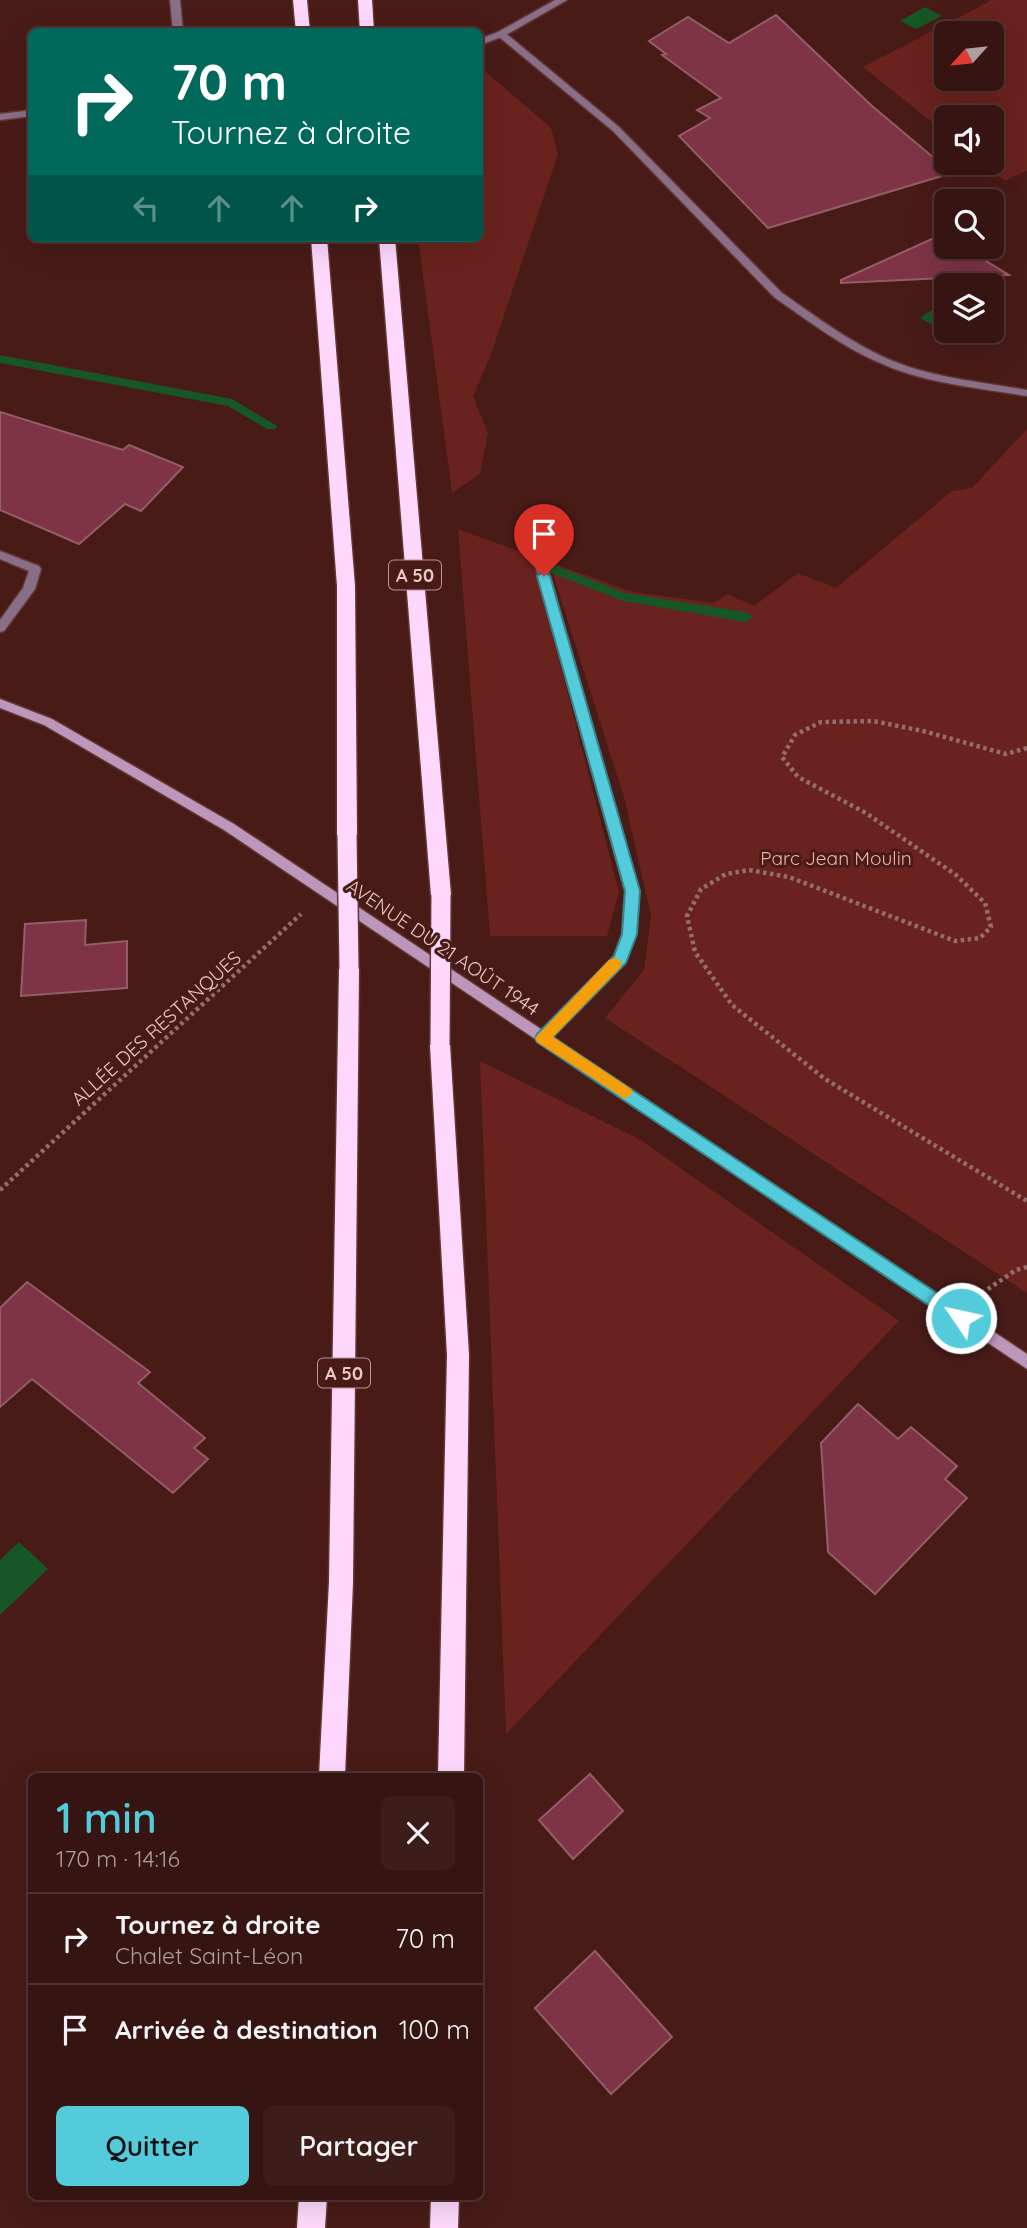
<!DOCTYPE html>
<html lang="fr">
<head>
<meta charset="utf-8">
<style>
	body { margin:0; font-family:Quicksand,sans-serif; background:#3d1d1a; color:#f1f3f6; height:100vh; display:flex; flex-direction:column; font-size:26px; white-space:nowrap }
	* { box-sizing:border-box; margin:0 }
	p { font-size:23px; color:#aa9e9f }
	.icon { flex:none; width:38px; height:38px; fill:none; stroke:currentColor; stroke-width:2; stroke-linecap:round; stroke-linejoin:round }
	.map { position:relative; flex:1; overflow:hidden }
	.details { position:absolute; left:28px; top:1773px; width:455px; height:427px; display:flex; flex-direction:column; background:#361411; border-radius:10px; box-shadow:0 7px 28px #0002,0 0 0 2px #503331 }
	.details>* { flex:none }
	.banner { position:absolute; left:28px; top:28px; width:455px; height:214px; border-radius:10px; box-shadow:0 7px 28px #0002,0 0 0 2px #503331; background:#00695c; color:#fff; overflow:hidden }
	.needle { width:46px; rotate:243deg }
	.controls { position:absolute; left:934px; top:21px; display:grid; gap:14px }
	.controls a { display:grid; place-items:center; width:70px; height:70px; border-radius:10px; background:#361411; box-shadow:0 7px 28px #0002,0 0 0 2px #503331; font-size:35px }
	.pin { position:absolute; display:grid; place-items:center; width:60px; height:60px; color:#fff; margin:-72px -30px; border-radius:50% 50% 50% 0; rotate:-45deg; box-shadow:0 0 7px #0007 }
	.pin .icon { rotate:45deg }
	.me { position:absolute; width:77px; margin:-38px; rotate:304deg; stroke-linejoin:round; filter:drop-shadow(0 0 5px #0008) }
	.turn { display:flex; align-items:center; gap:24px; height:147px; padding:0 28px; font-size:32px }
	.turn .icon { width:91px; height:91px; stroke-width:2.5 }
	.turn b { display:block; font-size:49px; line-height:60px }
	.lanes { display:flex; align-items:center; height:66px; padding:0 28px; background:#0003; justify-content:center; gap:35px; direction:ltr }
	.lanes .off { opacity:.35 }
	.round { display:grid; place-items:center; flex:none; width:74px; height:74px; border-radius:10px; background:#3d1d1a }
	.overview { display:flex; align-items:center; justify-content:space-between; height:119px; padding:0 28px }
	h1 { font-size:42px; font-weight:600; line-height:52px; color:#53cbdb }
	.cta { display:flex; gap:14px; margin-top:auto; padding:14px 28px }
	.cta a { flex:1; height:80px; border-radius:10px; background:#53cbdb; color:#111; font-size:28px; font-weight:600; line-height:80px; text-align:center }
	.cta a+a { background:#3d1d1a; color:#f1f3f6 }
	ul { padding:0; list-style:none }
	li { display:flex; align-items:center; gap:21px; height:91px; padding:0 28px; border-top:2px solid #503331 }
	li div { flex:1 }
	li b { display:block; font-size:26px }
	li em { font-style:normal }
	.map>svg:first-child { display:block }
	.green { fill:#69221d; fill-rule:evenodd }
	.water { fill:#165725 }
	.lines { fill:none; stroke-linecap:round; stroke-linejoin:round }
	.stream { fill:#165725; fill-rule:evenodd }
	.building { fill:#7e3446; stroke:#935e68; stroke-width:2 }
	.service-casing { stroke:#623733; stroke-width:3 }
	.tertiary-casing { stroke:#623733; stroke-width:3 }
	.secondary-casing { stroke:#623733; stroke-width:3 }
	.motorway-casing { stroke:#623733; stroke-width:3 }
	.path { stroke:#946e6a; stroke-width:4.5; stroke-dasharray:3.5 3.5; stroke-linecap:butt }
	.service { fill:#886f87; fill-rule:evenodd }
	.tertiary { fill:#886f87; fill-rule:evenodd }
	.secondary { fill:#bd96bc; fill-rule:evenodd }
	.motorway { fill:#fdd8fc; fill-rule:evenodd }
	.motorway-bridge-casing { stroke:#623733; stroke-width:22; stroke-linecap:butt }
	.motorway-bridge { stroke:#fdd8fc; stroke-width:19 }
	.route { fill:#53cbdb; stroke:#36848e; stroke-width:2 }
	.slow { fill:#f59e0b }
	.labels { text-anchor:middle; dominant-baseline:central; stroke-width:6; stroke-linejoin:round; paint-order:stroke }
	.shield { fill:#481b17; stroke:#b89591; stroke-width:2 }
	.shield-label { font-size:18px; font-weight:bold; fill:#e8c9c5 }
	.park-label { font-size:19px; fill:#f2afa6; stroke:#481b17 }
	.street-label { font-size:19px; fill:#e8c9c5; stroke:#481b17 }
</style>
</head>
<body>
<div class="map">
<svg width="1027" height="2228" viewBox="0 0 1027 2228">
	<rect width="100%" height="100%" fill="#481b17"/>
	<path class="green" d="M992,0H1027V171L1005,181L982,163H992V117H947V134L863,67ZM947,33H992V79H947Z
		M480,67L551,128L558,154L490,357L473,396L488,433L480,474L452,493L418,238H480Z
		M1027,429V1293L605,1018L644,970L651,916L624,797L549,562L633,592L713,603L728,594L754,606L798,573L836,588L952,491L972,488Z
		M458,529L532,556L619,892L607,936H490Z
		M480,1061L639,1139L899,1321L506,1734Z"/>
	<path class="water" d="M925,7L942,16L916,29L900,21Z
		M937,306L947,312V331H977L963,341L920,318Z
		M19,1542L48,1569L0,1615V1560Z"/>
	<g class="lines">
		<path class="stream" d="M0,355L232,399L277,426L275,429H267L228,406L0,363Z
			M546,562L625,593L746,612L753,617L746,622L623,601L541,569L539,566Z"/>
	</g>
	<path class="building" d="M776,15L872,106L952,173L768,228L679,136L710,118L697,110L721,98L662,55L666,54L649,41L688,17L729,43Z
		M943,234L947,237V247H963L1009,275L841,283V280Z
		M0,412L123,450L129,445L183,467L141,511L125,504L79,544L0,510Z
		M86,920L85,945L127,941V988L21,996L25,924Z
		M27,1282L150,1372L138,1383L205,1438L194,1448L208,1459L173,1493L32,1379L0,1407V1308Z
		M858,1404L898,1439L911,1427L957,1466L945,1479L967,1498L875,1594L828,1552L821,1443Z
		M590,1774L623,1811L573,1859L539,1820Z
		M595,1951L672,2037L611,2094L535,2008Z"/>
	<g class="lines">
		<g class="service-casing">
			<path id="service" d="M170,0H180L183,32H173Z
				M498,32H504L619,127L782,293C821,320 860,350 906,366C945,379 987,383 1027,390V396C980,388 929,384 885,365C845,349 810,322 774,297L613,131L498,36Z
				M537,547L543,551L639,891L636,934L625,963L548,1042H538L536,1038L538,1034L614,956L622,934L625,891L531,551Z
				M0,551L39,566L41,569L35,589L4,631L0,632V620L23,588L29,571L0,559Z"/>
		</g>
		<g class="tertiary-casing">
			<path id="tertiary" d="M555,0H567L504,36L480,45V39L498,32Z
				M32,110V116L0,120V114Z"/>
		</g>
		<g class="secondary-casing">
			<path id="secondary" d="M0,699L52,719L234,824L1027,1354V1369L224,830L44,725L0,708Z"/>
		</g>
		<g class="motorway-casing">
			<path id="motorway" d="M293,0H307L310,32H296Z
				M358,0H372L374,32H360Z
				M311,238H327L355,586L357,835L354,840H340L337,835V586Z
				M379,238H395L451,895L448,900L441,902L434,900L431,895Z
				M349,961L356,964L359,969L353,1582L345,1776H319L329,1582L339,969L342,964Z
				M440,1037L447,1039L450,1045L469,1355L464,1776H438L447,1355L430,1045L433,1039Z
				M299,2196H327L325,2228H297Z
				M431,2196H459L458,2228H430Z"/>
		</g>
		<path class="path" d="M1027,748L1006,754L923,731L873,721L821,722L795,735L782,757L798,777L866,813L956,875L985,903L991,927L980,938L955,941L789,877L749,870L726,874L701,889L687,916L695,952L732,1005L825,1079L1027,1201
			M0,1190L301,914
			M982,1293L1016,1270L1027,1267"/>
		<use href="#service" class="service"/>
		<use href="#tertiary" class="tertiary"/>
		<use href="#secondary" class="secondary"/>
		<use href="#motorway" class="motorway"/>
		<g class="motorway-bridge-casing">
			<path id="motorway-bridge" d="M347,835L349,969
				M440,1045L441,895"/>
		</g>
		<use href="#motorway-bridge" class="motorway-bridge"/>
	</g>
	<path class="route" d="M544,571L550,576L640,891L637,934L626,963L553,1037L967,1313L970,1318L967,1323L961,1325L955,1323L537,1042L535,1038L537,1034L614,956L622,934L625,891L537,576Z"/>
	<path class="slow" d="M615,958L620,960L622,964L620,968L553,1037L631,1089L633,1093L625,1099L537,1042L535,1038L609,960Z"/>
	<g class="labels">
		<g class="shield">
			<rect x="389" y="560.5" width="52" height="29" rx="5"/>
			<rect x="318" y="1358.5" width="52" height="29" rx="5"/>
		</g>
		<g class="shield-label">
			<text x="415" y="575">A 50</text>
			<text x="344" y="1373">A 50</text>
		</g>
		<g class="park-label">
			<text x="836" y="858">Parc Jean Moulin</text>
		</g>
		<g class="street-label">
			<text transform="translate(443 947) rotate(34)">AVENUE DU 21 AOÛT 1944</text>
			<text transform="translate(156 1028) rotate(-42)">ALLÉE DES RESTANQUES</text>
		</g>
	</g>
</svg>
<div class="controls">
<a><svg class="needle" viewBox="-14 -14 28 28"><path d="M0-13l5 13h-10z" fill="#e53935"/><path d="M0 13l5-13h-10z" fill="#aa9e9f"/></svg></a>
<a><svg class="icon" aria-label="sound" viewBox="0 0 24 24"><path d="M4 9h4l5-4v14l-5-4H4zM17 9q2 3 0 6"/></svg></a>
<a><svg class="icon" aria-label="search" viewBox="0 0 24 24"><circle cx="10" cy="10" r="6"/><path d="M15 15l6 6"/></svg></a>
<a><svg class="icon" aria-label="layers" viewBox="0 0 24 24"><path d="M12 4l9 5-9 5-9-5zM3 14l9 5 9-5"/></svg></a>
</div>
<div class="pin" style="left:544px;top:576px;background:#d93025"><svg class="icon" aria-label="arrive" viewBox="0 0 24 24"><path d="M6 21V4h12l-3 4 3 4H6"/></svg></div>
<svg class="me" style="left:961px;top:1318px" viewBox="-20 -20 40 40"><circle r="17" fill="#53cbdb" stroke="#fff" stroke-width="3"/><path d="M0-11L8 9 0 5-8 9z" fill="#fff"/></svg>
<div class="banner">
<div class="turn"><svg class="icon" aria-label="right" viewBox="0 0 24 24"><path d="M7 20v-9h11M14 6l5 5-5 5"/></svg><div><b>70 m</b>Tournez à droite</div></div>
<div class="lanes"><svg class="icon off" aria-label="left" viewBox="0 0 24 24"><path d="M17 20v-9H6M10 6l-5 5 5 5"/></svg><svg class="icon off" aria-label="ahead" viewBox="0 0 24 24"><path d="M12 20V5M6 11l6-6 6 6"/></svg><svg class="icon off" aria-label="ahead" viewBox="0 0 24 24"><path d="M12 20V5M6 11l6-6 6 6"/></svg><svg class="icon" aria-label="right" viewBox="0 0 24 24"><path d="M7 20v-9h11M14 6l5 5-5 5"/></svg></div>
</div>
<section class="details">
<div class="overview"><div><h1>1 min</h1><p>170 m · 14:16</p></div><a class="round"><svg class="icon" aria-label="close" viewBox="0 0 24 24"><path d="M6 6l12 12M18 6L6 18"/></svg></a></div>
<ul>
<li><svg class="icon" aria-label="right" viewBox="0 0 24 24"><path d="M7 20v-9h11M14 6l5 5-5 5"/></svg><div><b>Tournez à droite</b><p>Chalet Saint-Léon</p></div><em>70 m</em></li>
<li><svg class="icon" aria-label="arrive" viewBox="0 0 24 24"><path d="M6 21V4h12l-3 4 3 4H6"/></svg><div><b>Arrivée à destination</b></div><em>100 m</em></li>
</ul>
<div class="cta"><a>Quitter</a><a>Partager</a></div>
</section>
</div>
</body>
</html>
